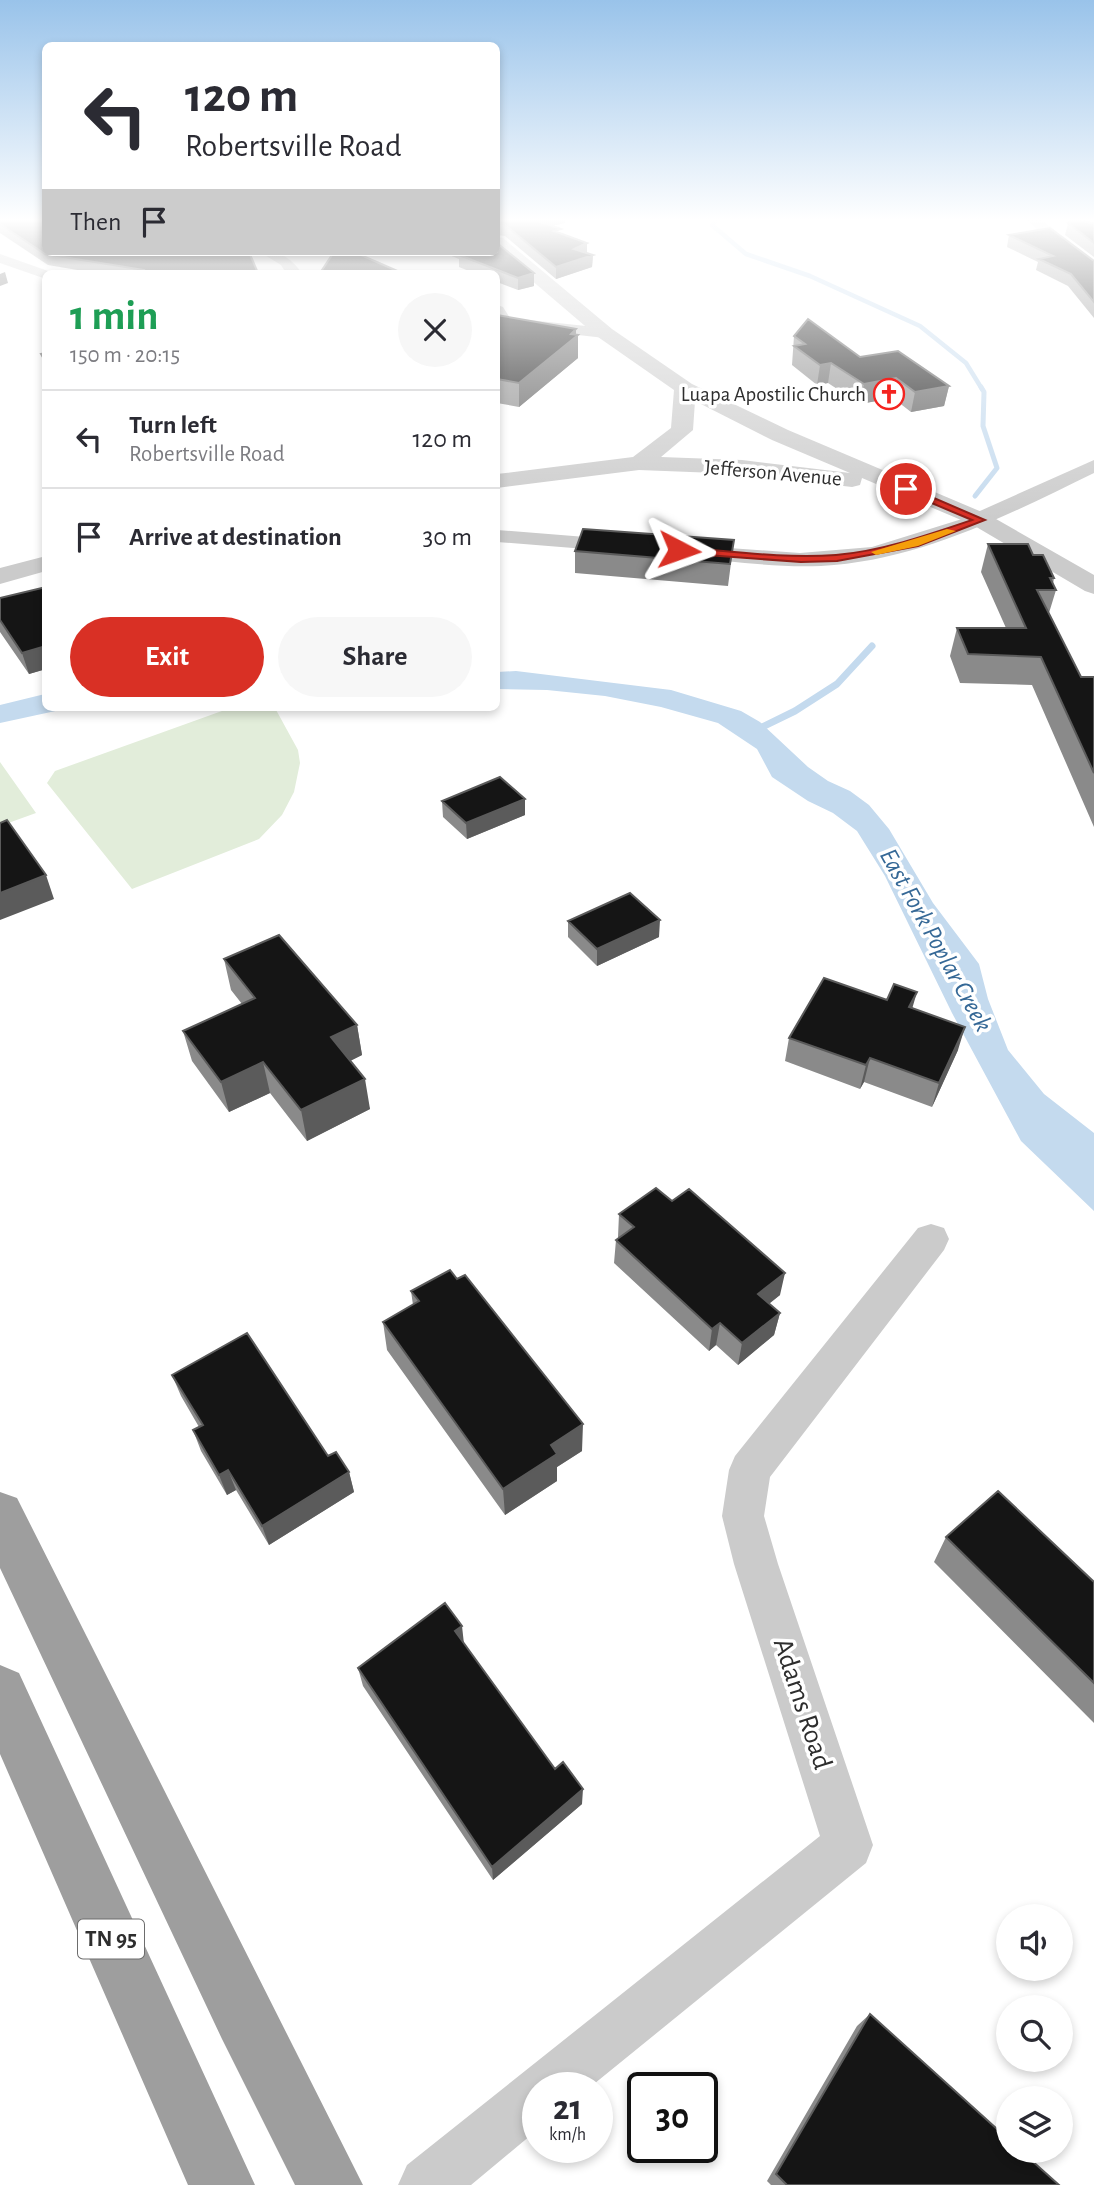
<!DOCTYPE html>
<html lang="en">
<head>
<meta charset="utf-8">
<style>
	body { margin:0; font-family:"Alegreya Sans",sans-serif; background:#f7f7f7; color:#2b2b33; height:100vh; display:flex; flex-direction:column; font-size:26px; white-space:nowrap }
	* { box-sizing:border-box; margin:0 }
	p { font-size:23px; color:#7c7c81 }
	.icon { flex:none; width:38px; height:38px; fill:none; stroke:currentColor; stroke-width:2; stroke-linecap:round; stroke-linejoin:round }
	.map { position:relative; flex:1; overflow:hidden }
	.drawer { position:absolute; left:42px; top:270px; width:458px; height:441px; display:flex; flex-direction:column; background:#fff; border-radius:10px; box-shadow:0 4px 10px #0003 }
	.drawer>* { flex:none }
	.hud { position:absolute; left:42px; top:42px; width:458px; height:214px; border-radius:10px; box-shadow:0 4px 10px #0003; background:#fff; color:#2b2b33; overflow:hidden }
	.controls { position:absolute; left:996px; top:1904px; display:grid; gap:14px }
	.controls a { display:grid; place-items:center; width:77px; height:77px; border-radius:50%; background:#fff; box-shadow:0 4px 10px #0003; font-size:35px }
	.speed { position:absolute; left:522px; top:2072px; display:flex; gap:14px; font-size:35px; font-weight:700; text-align:center }
	.speed>* { display:grid; place-content:center; width:91px; height:91px; border-radius:50%; background:#fff; box-shadow:0 4px 10px #0003; line-height:1 }
	.speed small { font-size:18px; font-weight:400 }
	.speed .limit { border:4px solid #111; border-radius:10px; background:#fff; color:#111 }
	.pin { position:absolute; display:grid; place-items:center; width:60px; height:60px; color:#fff; margin:-30px; border:4px solid #fff; border-radius:50%; box-shadow:0 2px 7px #0007 }
	.me { position:absolute; width:77px; margin:-38px; rotate:94deg; stroke-linejoin:round; filter:drop-shadow(0 0 5px #0008) }
	.turn { display:flex; align-items:center; gap:24px; height:147px; padding:0 28px; font-size:32px }
	.turn .icon { width:91px; height:91px; stroke-width:2.5 }
	.turn b { display:block; font-size:49px; line-height:60px }
	.then { display:flex; align-items:center; height:66px; padding:0 28px; background:#0003; gap:14px; font-size:26px }
	.round { display:grid; place-items:center; flex:none; width:74px; height:74px; border-radius:37px; background:#f7f7f7 }
	.summary { display:flex; align-items:center; justify-content:space-between; height:119px; padding:0 28px }
	h1 { font-size:42px; font-weight:700; line-height:52px; color:#1e9e55 }
	.button { display:flex; gap:14px; margin-top:auto; padding:14px 28px }
	.button a { flex:1; height:80px; border-radius:42px; background:#d93025; color:#fff; font-size:28px; font-weight:700; line-height:80px; text-align:center }
	.button a+a { background:#f7f7f7; color:#2b2b33 }
	ul { padding:0; list-style:none }
	li { display:flex; align-items:center; gap:21px; height:98px; padding:0 28px; border-top:2px solid #e1e1e2 }
	li div { flex:1 }
	li b { display:block; font-size:26px }
	li em { font-style:normal }
	.map>svg:first-child { display:block }
	.green { fill:#e2edda }
	.water { fill:#c4daee }
	.lines { fill:none; stroke-linecap:round; stroke-linejoin:round }
	.stream-far2 { stroke:#c4daee; stroke-width:4.5 }
	.stream-far1 { stroke:#c4daee; stroke-width:5 }
	.stream { stroke:#c4daee; stroke-width:7 }
	.minor { fill:#cbcbcb; fill-rule:evenodd }
	.tertiary { fill:#cbcbcb; fill-rule:evenodd }
	.trunk { fill:#9e9e9e; fill-rule:evenodd }
	.wall { fill:#8a8a8a }
	.shaded-wall { fill:#5b5b5b }
	.building { fill:#151515; stroke:#5b5b5b; stroke-width:2 }
	.route { fill:#d93025; stroke:#8d1f18; stroke-width:2 }
	.slow { fill:#f59e0b }
	.labels { text-anchor:middle; dominant-baseline:central; stroke-width:7; stroke-linejoin:round; paint-order:stroke }
	.far-poi-label { font-size:21px; fill:#2e2e2e; stroke:#fff; text-anchor:end }
	.far-street-label { font-size:21px; fill:#2e2e2e; stroke:#fff }
	.shield { fill:#fff; stroke:#6d6d6d; stroke-width:2 }
	.shield-label { font-size:23px; font-weight:bold; fill:#2e2e2e }
	.water-label { font-size:26px; font-style:italic; fill:#356896; stroke:#fff }
	.near-street-label { font-size:28px; fill:#2e2e2e; stroke:#fff }
</style>
</head>
<body>
<div class="map">
<svg width="1094" height="2185" viewBox="0 0 1094 2185">
	<rect width="100%" height="100%" fill="#fff"/>
	<path class="green" d="M233,707L275,708L298,750L300,763L294,792L282,815L259,839L132,889L47,783L55,771Z
		M0,762L36,813L0,826Z"/>
	<path class="water" d="M516,671L671,690L741,711L760,722L808,767L828,781L850,791L869,805L889,829L933,903L979,964L988,999L1008,1050L1044,1094L1094,1133V1211L1021,1141L952,1013L885,876L857,831L833,813L808,801L772,777L757,749L718,723L661,707L605,696L547,690L497,689V672Z
		M45,694L46,707H74L0,723V705Z"/>
	<g class="lines">
		<path class="stream-far2" d="M718,219L712,225L746,254L810,276L920,326L966,363L982,389"/>
		<path class="stream-far1" d="M975,496L997,468L983,426L984,392L981,387"/>
		<path class="stream" d="M756,730L795,711L837,684L872,646"/>
		<path class="minor" d="M1025,219H1040L1094,260V272L1089,270Z
			M260,252C281,252 289,256 302,273H286L281,265Z
			M0,254L51,272L52,273H46V279L0,263Z
			M497,305L503,307L510,318L605,328L613,333L605,338L505,327L497,322Z
			M1094,460V473C1008,515 919,561 821,566C776,568 731,561 687,557L679,556L676,551L679,546L687,545L800,553L872,547L962,519Z
			M497,530L623,540L631,541L634,546L631,551L623,552L497,542Z
			M931,1224L944,1228L949,1239L944,1250L770,1477L764,1516L778,1564L873,1845L866,1863L589,2088H537V2130L471,2185H398L407,2165L820,1836L734,1564L722,1516L729,1470L735,1456L918,1228Z"/>
		<path class="tertiary" d="M497,237L503,238L612,329L692,384L788,430L989,515L1094,575V594L1085,591L973,525L862,478L860,485L852,487L742,474L639,470L497,488V474L633,457L671,428L674,390L598,337L497,251ZM695,401L772,440L850,473L742,460L661,457L693,430Z
			M46,556V571L0,584V568Z"/>
		<path class="trunk" d="M0,1492L17,1498L363,2185H295L222,2039L0,1568Z
			M0,1665L19,1673L255,2185H188L0,1754Z"/>
	</g>
	<path class="wall" d="M0,219L258,273H95L48,265L0,233Z
		M497,219L565,223L551,226L587,253L593,255L592,267L556,279L505,236L497,235Z
		M1068,223H1094V257L1065,235Z
		M1009,235L1094,261V318L1068,286L1036,270L1038,262L1007,247Z
		M442,252H497L534,286L518,290L497,282V273H474L459,267V259Z
		M497,315L576,335L578,358L519,407L497,403Z
		M794,336L949,386L944,406L911,412L893,398L860,404L828,383L817,385L792,365Z
		M46,353V372L41,354Z
		M734,540L728,586L575,573V551Z
		M988,544L1054,578L1053,584L1056,590L1049,613L1081,677H1094V827L1032,685L960,683L950,656L957,628H1006L981,572Z
		M46,587V669L29,674L0,632V598Z
		M442,801L525,815L467,839L443,817Z
		M568,921L659,937L597,966L568,937Z
		M224,959L357,1025L362,1055L350,1061L370,1109L307,1141L270,1093L229,1112L192,1061L183,1031L242,1004L231,990Z
		M887,1000L913,1008L958,1050L932,1107L864,1082L860,1089L785,1061L789,1038Z
		M619,1214L780,1295L769,1304L780,1313L774,1335L738,1365L716,1345L709,1351L614,1263L616,1240L619,1238L618,1237Z
		M411,1291L582,1451L557,1467V1481L505,1515L387,1350L383,1322L413,1305Z
		M172,1375L328,1456L349,1472L354,1492L269,1545L236,1490L227,1495L201,1451L193,1430L199,1427L181,1396Z
		M946,1537L1094,1582V1723L934,1562Z
		M464,1644L555,1769L582,1804L493,1880L363,1686L358,1668Z
		M870,2014L1059,2185H771L767,2181L857,2026Z"/>
	<path class="shaded-wall" d="M531,219H565V223L531,230Z
		M587,243V255L574,249Z
		M593,255L592,267L556,279V267Z
		M5,272L8,283L0,286V274Z
		M534,273V286L518,290V278Z
		M576,329V336L578,335V358L519,407V383Z
		M831,363L828,383L817,385L820,365Z
		M896,378L893,398L860,404L864,384Z
		M949,386L944,406L911,412L915,392Z
		M46,646V669L29,674L22,653Z
		M525,799V815L467,839L466,823Z
		M46,875L54,899L0,920V893Z
		M660,920L659,937L597,966V949Z
		M917,992L910,1016L909,1007Z
		M357,1025L362,1055L336,1068L331,1037Z
		M965,1027L958,1050L932,1107L939,1083Z
		M870,1058L864,1082L860,1089L866,1065Z
		M263,1062L270,1093L229,1112L221,1082Z
		M365,1079L370,1109L307,1141L301,1110Z
		M785,1273L780,1295L753,1316L758,1294Z
		M780,1313L774,1335L738,1365L742,1343Z
		M720,1323L716,1345L709,1351L712,1329Z
		M583,1424L582,1451L557,1467V1481L505,1515L503,1489L551,1445Z
		M228,1470L236,1490L227,1495L219,1475Z
		M349,1472L354,1492L269,1545L262,1526Z
		M462,1626L464,1644L455,1631Z
		M583,1789L582,1804L493,1880L492,1867Z"/>
	<path class="building" d="M0,219H46V252H249L258,273H143L144,270L45,254L0,224Z
		M497,219H532L561,229L554,231L587,243L574,249L593,255L556,267L504,224H497Z
		M1071,220L1094,223V243L1068,223Z
		M1050,228L1094,261V302L1071,274L1039,259L1053,256L1009,235Z
		M497,243L534,273L518,278L459,255L469,252H497Z
		M334,252H354L402,273H320Z
		M497,315L576,329L571,334L578,335L519,383L497,379Z
		M808,319L860,357L898,351L949,386L915,392L896,378L864,384L831,363L820,365L794,346L805,344L794,336Z
		M46,353V362L41,354Z
		M583,529L734,540L730,564L575,551Z
		M988,544H1028L1033,555H1043L1054,578H1050L1056,590H1037L1081,677H1094V773L1041,657L968,654L957,628H1026Z
		M46,587V646L22,653L0,620V598Z
		M500,777L525,799L466,823L442,801Z
		M7,820L46,875L0,893V823Z
		M630,893L660,920L597,949L568,921Z
		M279,935L357,1025L331,1037L365,1079L301,1110L263,1062L221,1082L183,1031L255,998L224,959Z
		M824,978L887,1000L894,984L917,992L909,1007L965,1027L939,1083L870,1058L866,1065L789,1038Z
		M656,1188L672,1201L689,1189L785,1273L758,1294L780,1313L742,1343L720,1323L712,1329L616,1240L634,1227L619,1214Z
		M450,1270L457,1279L465,1275L583,1424L551,1445L557,1454L503,1489L383,1322L419,1301L411,1291Z
		M247,1333L328,1456L336,1452L349,1472L262,1526L228,1470L219,1475L193,1430L203,1425L172,1375Z
		M998,1491L1094,1582V1683L946,1537Z
		M445,1603L462,1626L455,1631L555,1769L563,1762L583,1789L492,1867L358,1668Z
		M870,2014L1008,2139V2151H1021L1059,2185H787L776,2174Z"/>
	<linearGradient id="sky" x2="0" y2="1"><stop stop-color="#99c3ea"/><stop offset="0.42" stop-color="#fff"/><stop offset="1" stop-color="#fff" stop-opacity="0"/></linearGradient>
	<rect width="1094" height="524" fill="url(#sky)"/>
	<path class="route" d="M906,486L985,520L918,546L837,561L801,562L679,553L674,550L679,547C731,551 784,559 836,555C882,551 928,535 972,520L903,491L901,489Z"/>
	<path class="slow" d="M947,529L956,531L918,546L876,555L871,552Z"/>
	<defs>
		<g id="church-ring" transform="scale(1.575)"><circle r="9.5" fill="#fff" stroke="#f42420" stroke-width="1.5"/><path d="M-1.2-6h2.4v3.5h3.3v2.4h-3.3V6h-2.4V-.1h-3.3v-2.4h3.3Z" fill="#f42420"/></g>
	</defs>
	<g fill-rule="evenodd">
		<use href="#church-ring" x="889" y="394"/>
	</g>
	<g class="labels">
		<g class="far-poi-label">
			<text x="866" y="394">Luapa Apostilic Church</text>
		</g>
		<g class="far-street-label">
			<text transform="translate(773 473) rotate(5)">Jefferson Avenue</text>
		</g>
		<rect class="shield" x="78" y="1919.5" width="66" height="39" rx="5"/>
		<g class="shield-label">
			<text x="111" y="1939">TN 95</text>
		</g>
		<g class="water-label">
			<text transform="translate(936 940) rotate(61)">East Fork Poplar Creek</text>
		</g>
		<g class="near-street-label">
			<text transform="translate(802 1704) rotate(72)">Adams Road</text>
		</g>
	</g>
</svg>
<div class="controls">
<a><svg class="icon" aria-label="sound" viewBox="0 0 24 24"><path d="M4 9h4l5-4v14l-5-4H4zM17 9q2 3 0 6"/></svg></a>
<a><svg class="icon" aria-label="search" viewBox="0 0 24 24"><circle cx="10" cy="10" r="6"/><path d="M15 15l6 6"/></svg></a>
<a><svg class="icon" aria-label="layers" viewBox="0 0 24 24"><path d="M12 4l9 5-9 5-9-5zM3 14l9 5 9-5"/></svg></a>
</div>
<div class="speed"><div>21<small>km/h</small></div><div class="limit">30</div></div>
<div class="pin" style="left:906px;top:489px;background:#d93025"><svg class="icon" aria-label="arrive" viewBox="0 0 24 24"><path d="M6 21V4h12l-3 4 3 4H6"/></svg></div>
<svg class="me" style="left:679px;top:550px" viewBox="-20 -20 40 40"><path d="M0-17L14 15 0 8-14 15z" fill="#d93025" stroke="#fff" stroke-width="4"/></svg>
<div class="hud">
<div class="turn"><svg class="icon" aria-label="left" viewBox="0 0 24 24"><path d="M17 20v-9H6M10 6l-5 5 5 5"/></svg><div><b>120 m</b>Robertsville Road</div></div>
<div class="then">Then<svg class="icon" aria-label="arrive" viewBox="0 0 24 24"><path d="M6 21V4h12l-3 4 3 4H6"/></svg></div>
</div>
<section class="drawer">
<div class="summary"><div><h1>1 min</h1><p>150 m · 20:15</p></div><a class="round"><svg class="icon" aria-label="close" viewBox="0 0 24 24"><path d="M6 6l12 12M18 6L6 18"/></svg></a></div>
<ul>
<li><svg class="icon" aria-label="left" viewBox="0 0 24 24"><path d="M17 20v-9H6M10 6l-5 5 5 5"/></svg><div><b>Turn left</b><p>Robertsville Road</p></div><em>120 m</em></li>
<li><svg class="icon" aria-label="arrive" viewBox="0 0 24 24"><path d="M6 21V4h12l-3 4 3 4H6"/></svg><div><b>Arrive at destination</b></div><em>30 m</em></li>
</ul>
<div class="button"><a>Exit</a><a>Share</a></div>
</section>
</div>
</body>
</html>
